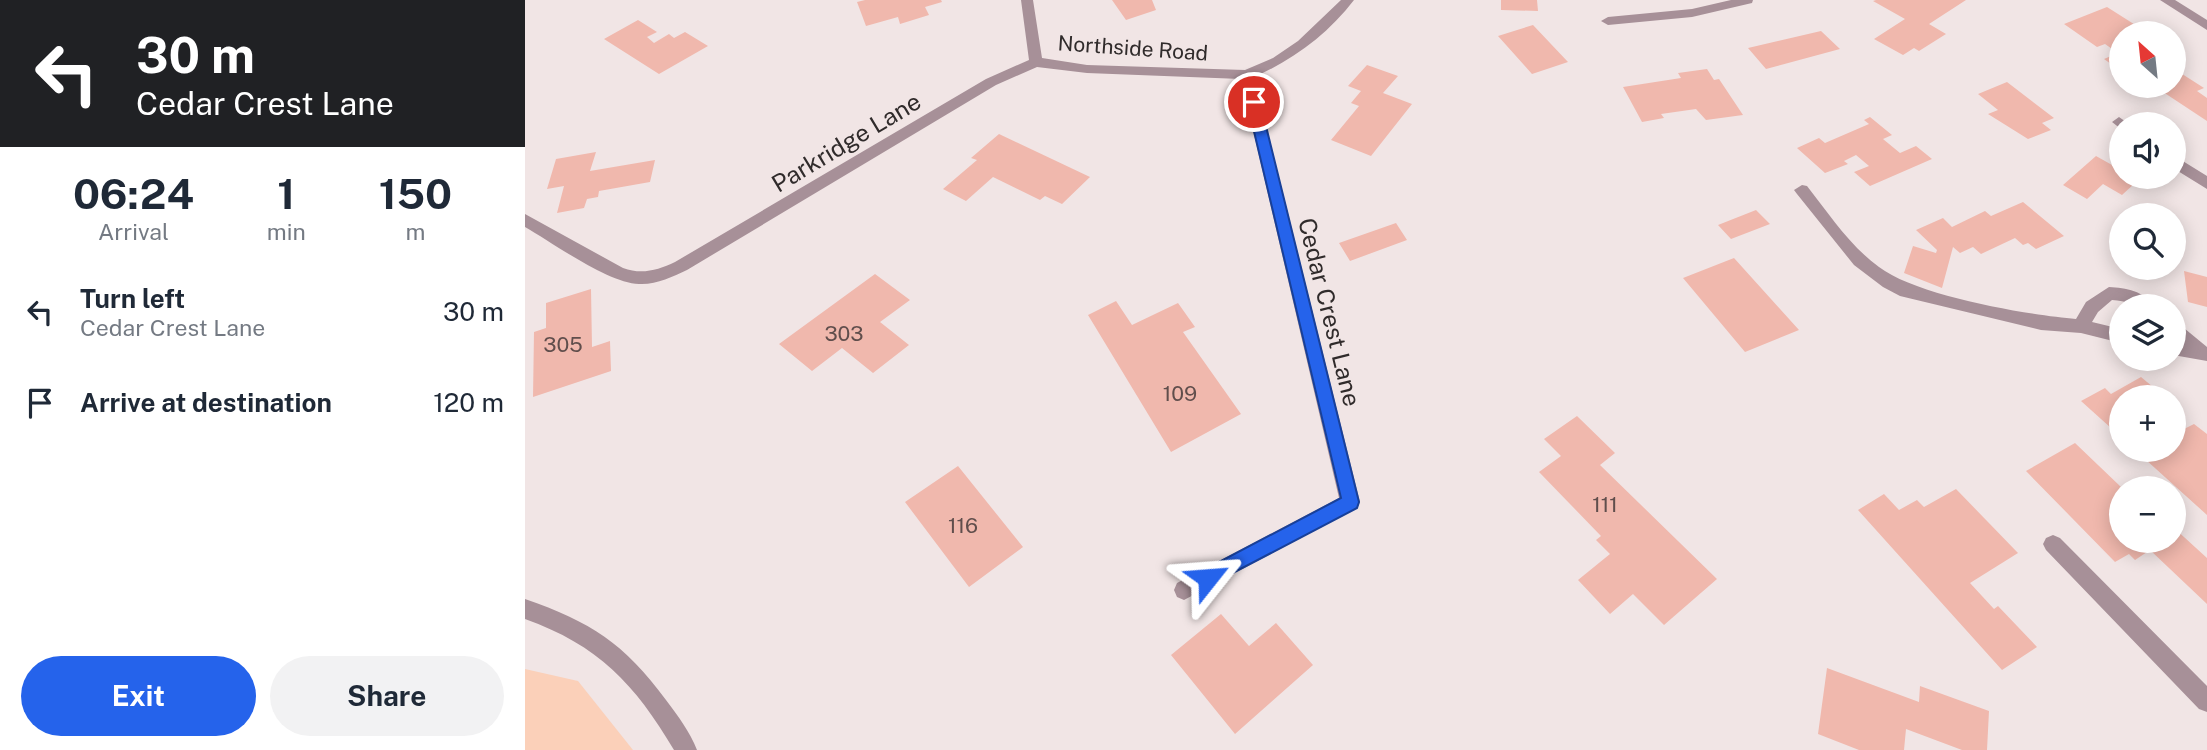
<!DOCTYPE html>
<html lang="en">
<head>
<meta charset="utf-8">
<style>
	body { margin:0; font-family:"Public Sans",sans-serif; background:#f2f2f3; color:#1f2937; height:100vh; display:flex; flex-direction:column; font-size:26px; white-space:nowrap }
	* { box-sizing:border-box; margin:0 }
	p { font-size:23px; color:#747a83 }
	.icon { flex:none; width:38px; height:38px; fill:none; stroke:currentColor; stroke-width:2; stroke-linecap:round; stroke-linejoin:round }
	.map { position:relative; flex:1; overflow:hidden }
	.sheet { display:flex; flex-direction:column; background:#fff; width:525px }
	.sheet>* { flex:none }
	.hud { background:#202124; color:#fff; overflow:hidden }
	.needle { width:46px; rotate:333deg }
	.buttons { position:absolute; left:1584px; top:21px; display:grid; gap:14px }
	.buttons a { display:grid; place-items:center; width:77px; height:77px; border-radius:50%; background:#fff; box-shadow:0 4px 18px #0003; font-size:35px }
	.pin { position:absolute; display:grid; place-items:center; width:60px; height:60px; color:#fff; margin:-30px; border:4px solid #fff; border-radius:50%; box-shadow:0 2px 7px #0007 }
	.me { position:absolute; width:77px; margin:-38px; rotate:62deg; stroke-linejoin:round; filter:drop-shadow(0 0 5px #0008) }
	.turn { display:flex; align-items:center; gap:24px; height:147px; padding:0 21px; font-size:32px }
	.turn .icon { width:91px; height:91px; stroke-width:2.5 }
	.turn b { display:block; font-size:49px; line-height:60px }
	.eta { display:flex; justify-content:space-evenly; align-items:center; height:119px; text-align:center }
	.eta b { font-size:42px; font-weight:700; line-height:49px }
	.button { display:flex; gap:14px; margin-top:auto; padding:14px 21px }
	.button a { flex:1; height:80px; border-radius:42px; background:#2563eb; color:#fff; font-size:28px; font-weight:700; line-height:80px; text-align:center }
	.button a+a { background:#f2f2f3; color:#1f2937 }
	ul { padding:0; list-style:none }
	li { display:flex; align-items:center; gap:21px; height:91px; padding:0 21px }
	li div { flex:1 }
	li b { display:block; font-size:26px }
	li em { font-style:normal }
	main { display:flex; flex:1; min-height:0 }
	.map>svg:first-child { display:block }
	.green { fill:#fbd0b9 }
	.building { fill:#f0b8ad }
	.lines { fill:none; stroke-linecap:round; stroke-linejoin:round }
	.minor { fill:#a79098; fill-rule:evenodd }
	.route { fill:#2563eb; stroke:#184099; stroke-width:2 }
	.labels { text-anchor:middle; dominant-baseline:central; stroke-width:5; stroke-linejoin:round; paint-order:stroke }
	.far-street-label { font-size:21px; fill:#302b2b; stroke:#f1e5e5 }
	.number-label { font-size:21px; fill:#604e4c }
	.street-label { font-size:24px; fill:#302b2b; stroke:#f1e5e5 }
</style>
</head>
<body>
<main>
<section class="sheet">
<div class="hud">
<div class="turn"><svg class="icon" aria-label="left" viewBox="0 0 24 24"><path d="M17 20v-9H6M10 6l-5 5 5 5"/></svg><div><b>30 m</b>Cedar Crest Lane</div></div>
</div>
<div class="eta">
<div><b>06:24</b><p>Arrival</p></div>
<div><b>1</b><p>min</p></div>
<div><b>150</b><p>m</p></div>
</div>
<ul>
<li><svg class="icon" aria-label="left" viewBox="0 0 24 24"><path d="M17 20v-9H6M10 6l-5 5 5 5"/></svg><div><b>Turn left</b><p>Cedar Crest Lane</p></div><em>30 m</em></li>
<li><svg class="icon" aria-label="arrive" viewBox="0 0 24 24"><path d="M6 21V4h12l-3 4 3 4H6"/></svg><div><b>Arrive at destination</b></div><em>120 m</em></li>
</ul>
<div class="button"><a>Exit</a><a>Share</a></div>
</section>
<div class="map">
<svg width="1682" height="750" viewBox="0 0 1682 750">
	<rect width="100%" height="100%" fill="#f1e5e5"/>
	<path class="green" d="M0,669L53,681L108,750H0Z"/>
	<path class="building" d="M340,0H416L417,2L400,7L404,15L375,24L373,17L341,26L332,2Z
		M587,0H627L631,10L601,20Z
		M976,0H1012L1013,11L976,10Z
		M1351,0H1441L1404,24L1421,34L1394,51L1389,48L1378,55L1349,39L1380,19L1348,1Z
		M1582,7L1623,33H1596V71L1579,59L1593,53L1580,44L1572,47L1539,24Z
		M113,20L132,32L122,37L129,43L144,34L149,38L160,32L183,46L134,74L79,39Z
		M1008,25L1043,62L1007,74L973,36Z
		M1296,31L1315,49L1241,69L1223,48Z
		M842,65L873,76L858,93L887,104L846,156L806,140L834,106L826,103L836,91L823,86Z
		M1182,69L1189,80L1194,79L1218,115L1181,120L1171,109L1136,114L1139,118L1117,122L1098,87L1156,78L1153,73Z
		M1654,72L1679,88L1672,91L1682,98V121L1629,86H1648V75Z
		M1482,82L1529,118L1517,123L1526,130L1503,139L1463,114L1473,110L1453,94Z
		M1345,117L1367,135L1358,139L1375,153L1391,146L1407,159L1345,186L1329,172L1344,166L1331,155L1319,161L1323,164L1300,173L1272,148L1294,138L1300,143L1344,124L1339,120Z
		M474,134L565,177L537,204L520,196L515,200L468,177L441,201L418,189L452,160L446,158Z
		M71,152L65,171L130,160L125,182L74,191L73,197L62,199L59,208L32,213L39,186L22,189L31,159Z
		M1571,156L1596,170V177H1608L1603,181L1609,184L1597,195L1578,184L1562,199L1538,185Z
		M1498,202L1539,236L1511,249L1503,243L1498,245L1490,238L1456,254L1448,247L1435,253L1428,247L1417,288L1379,273L1388,246L1411,253L1412,250L1391,230L1418,218L1427,227L1460,211L1466,216Z
		M1231,210L1245,224L1206,239L1193,225Z
		M871,223L882,240L825,261L814,243Z
		M1209,258L1274,330L1220,352L1158,278Z
		M1659,271L1682,277V307L1663,302Z
		M350,274L385,300L355,322L384,345L348,373L317,348L287,371L254,344Z
		M66,289L67,347L85,341L86,371L8,397L9,332L21,328V303Z
		M591,301L607,325L653,303L670,327L658,332L716,414L646,452L563,315Z
		M1616,377L1640,397H1596V437L1556,401L1580,388L1586,394Z
		M1052,416L1090,453L1075,465L1192,579L1139,625L1108,594L1085,614L1053,580L1085,554L1071,540L1076,536L1014,472L1036,456L1019,439Z
		M1648,420L1659,429L1669,424L1682,434V515L1610,450H1648Z
		M1550,443L1596,487V541H1648V527L1682,558V604L1625,550L1610,560L1604,554L1590,562L1501,471Z
		M433,466L498,547L444,587L380,502Z
		M1431,489L1493,553L1445,583L1469,609L1473,606L1512,647L1477,670L1333,510L1359,494L1374,510L1392,500L1399,507Z
		M696,614L724,646L751,623L788,665L710,734L646,655Z
		M1302,668L1394,702L1395,686L1464,711L1462,750H1437L1381,729L1379,750H1334L1293,734Z"/>
	<g class="lines">
		<path class="minor" d="M496,0H508L517,58L562,65L720,70L748,58L773,41L816,0H829C803,34 768,60 729,77L835,502L832,508L659,600L652,597L649,590L652,583L814,498L716,79L562,73L512,67L471,85L162,270C147,277 131,285 114,284C83,283 28,243 0,227V214L98,268C117,275 133,270 150,262L461,79L504,60Z
			M1206,0H1228L1227,3L1167,17L1083,25L1076,21L1083,17L1167,9Z
			M1635,0H1650L1682,20V30Z
			M1594,117L1604,124H1596V129L1587,122Z
			M1648,155L1682,176V189L1648,168Z
			M1277,185L1282,186C1304,214 1325,246 1354,267C1392,296 1503,315 1551,319L1561,302L1584,287C1601,288 1619,291 1629,306C1611,307 1603,301 1587,300L1573,312L1567,322L1596,329V343L1556,333L1516,330L1375,296L1358,287L1329,265L1272,194L1269,190Z
			M1648,319L1682,347V361L1648,355V341L1654,342L1648,337Z
			M1528,535L1535,538L1682,686V712L1674,709L1521,550L1518,544L1521,538Z
			M0,599C66,622 99,643 141,700C153,716 165,732 172,750H149C110,684 73,645 0,619Z"/>
	</g>
	<path class="route" d="M729,97L735,102L834,502L832,508L683,586L677,584L674,578L677,571L816,498L722,102Z"/>
	<g class="labels">
		<g class="far-street-label">
			<text transform="translate(608 48) rotate(4)">Northside Road</text>
		</g>
		<g class="number-label">
			<text x="319" y="333">303</text>
			<text x="38" y="344">305</text>
			<text x="655" y="393">109</text>
			<text x="1080" y="504">111</text>
			<text x="438" y="525">116</text>
		</g>
		<g class="street-label">
			<text transform="translate(321 142) rotate(-31)">Parkridge Lane</text>
			<text transform="translate(805 312) rotate(76)">Cedar Crest Lane</text>
		</g>
	</g>
</svg>
<div class="buttons">
<a><svg class="needle" viewBox="-14 -14 28 28"><path d="M0-13l5 13h-10z" fill="#e53935"/><path d="M0 13l5-13h-10z" fill="#747a83"/></svg></a>
<a><svg class="icon" aria-label="sound" viewBox="0 0 24 24"><path d="M4 9h4l5-4v14l-5-4H4zM17 9q2 3 0 6"/></svg></a>
<a><svg class="icon" aria-label="search" viewBox="0 0 24 24"><circle cx="10" cy="10" r="6"/><path d="M15 15l6 6"/></svg></a>
<a><svg class="icon" aria-label="layers" viewBox="0 0 24 24"><path d="M12 4l9 5-9 5-9-5zM3 14l9 5 9-5"/></svg></a>
<a>+</a>
<a>−</a>
</div>
<div class="pin" style="left:729px;top:102px;background:#d93025"><svg class="icon" aria-label="arrive" viewBox="0 0 24 24"><path d="M6 21V4h12l-3 4 3 4H6"/></svg></div>
<svg class="me" style="left:683px;top:578px" viewBox="-20 -20 40 40"><path d="M0-17L14 15 0 8-14 15z" fill="#2563eb" stroke="#fff" stroke-width="4"/></svg>
</div>
</main>
</body>
</html>
